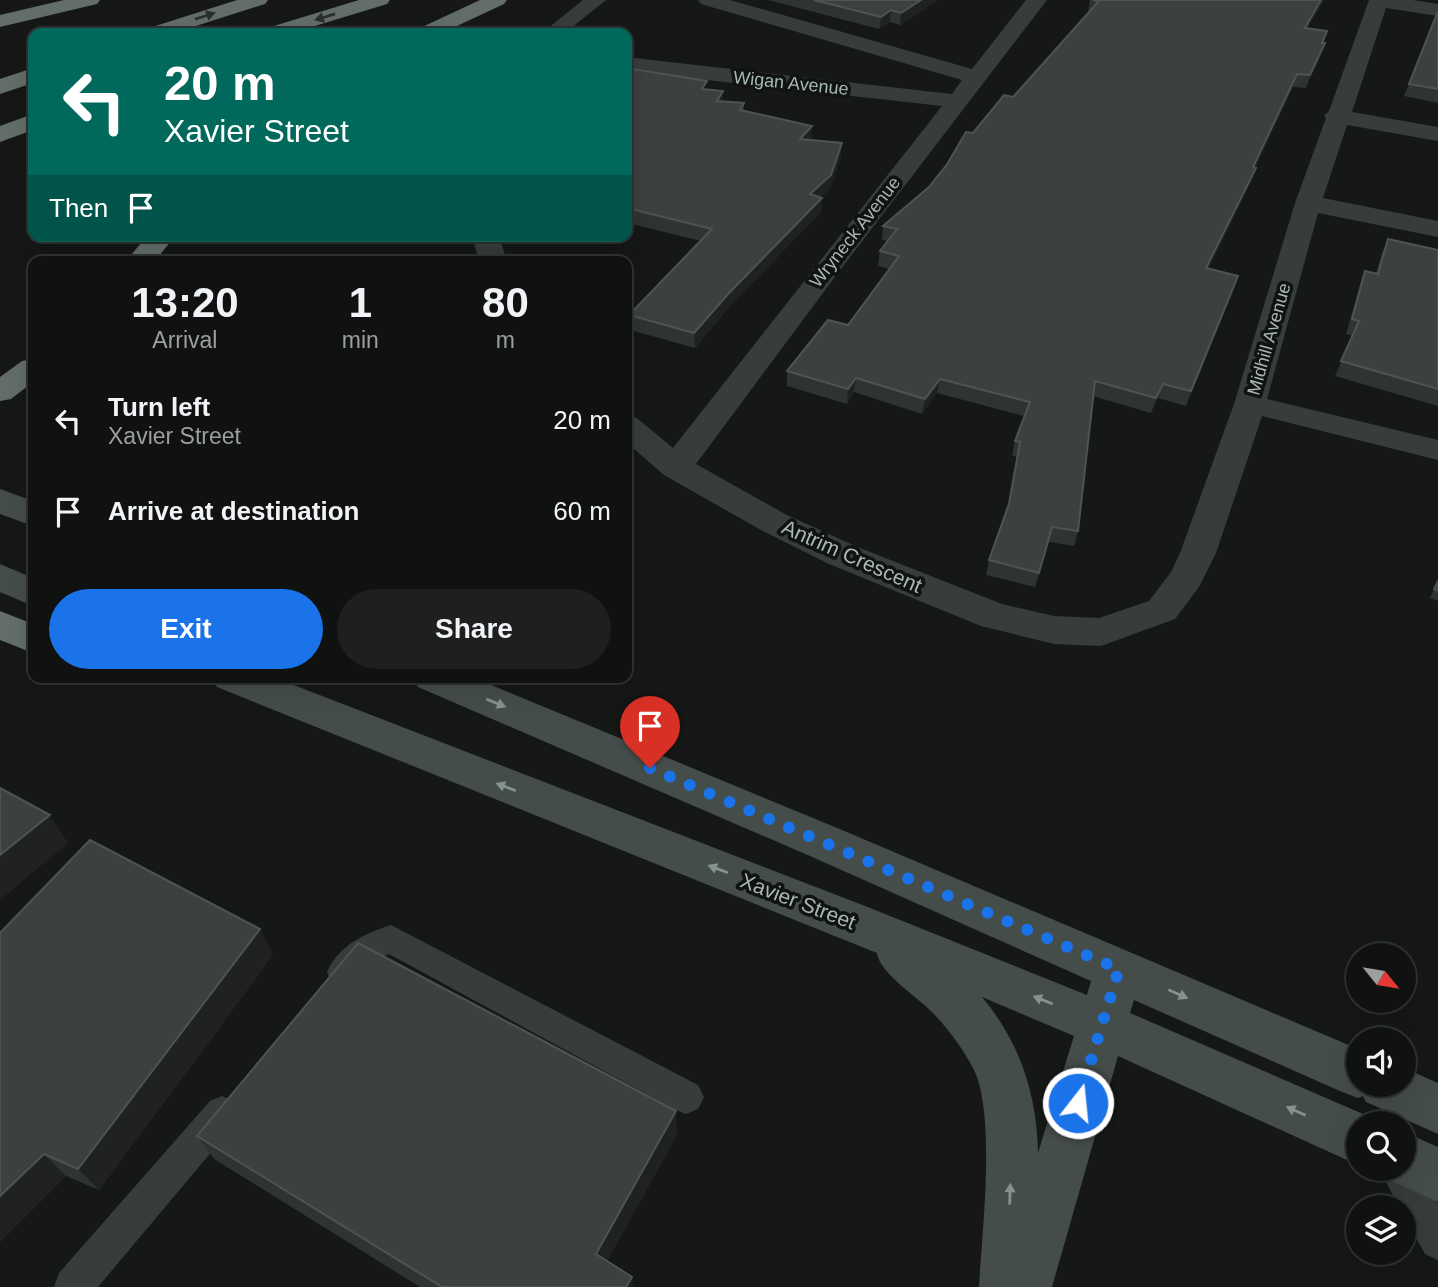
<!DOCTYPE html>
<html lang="en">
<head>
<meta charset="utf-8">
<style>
	body { margin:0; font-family:Arial,sans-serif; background:#1e2020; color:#f1f3f6; height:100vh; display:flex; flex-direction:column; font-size:26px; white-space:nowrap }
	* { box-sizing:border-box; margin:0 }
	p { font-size:23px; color:#9c9e9f }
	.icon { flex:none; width:38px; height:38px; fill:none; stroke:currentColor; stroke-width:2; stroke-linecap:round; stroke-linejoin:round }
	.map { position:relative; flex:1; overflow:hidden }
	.details { position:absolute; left:28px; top:256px; width:604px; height:427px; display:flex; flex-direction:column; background:#101212; border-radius:14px; box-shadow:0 7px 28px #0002,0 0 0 2px #303232 }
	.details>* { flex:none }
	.guide { position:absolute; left:28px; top:28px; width:604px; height:214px; border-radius:14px; box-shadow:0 7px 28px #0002,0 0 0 2px #303232; background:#00695c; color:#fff; overflow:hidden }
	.needle { width:46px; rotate:120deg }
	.tools { position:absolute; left:1346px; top:943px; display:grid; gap:14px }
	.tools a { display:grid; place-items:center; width:70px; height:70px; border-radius:50%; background:#101212; box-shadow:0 7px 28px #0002,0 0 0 2px #303232; font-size:35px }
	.pin { position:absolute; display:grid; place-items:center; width:60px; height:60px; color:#fff; margin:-72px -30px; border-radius:50% 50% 50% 0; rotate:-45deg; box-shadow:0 0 7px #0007 }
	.pin .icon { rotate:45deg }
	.me { position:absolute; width:77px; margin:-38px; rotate:16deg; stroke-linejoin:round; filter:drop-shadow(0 0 5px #0008) }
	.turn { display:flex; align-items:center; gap:24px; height:147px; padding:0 21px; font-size:32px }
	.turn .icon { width:91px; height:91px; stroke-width:2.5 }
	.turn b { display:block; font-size:49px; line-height:60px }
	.then { display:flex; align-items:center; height:66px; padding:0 21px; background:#0003; gap:14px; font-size:26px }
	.eta { display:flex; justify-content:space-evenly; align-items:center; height:119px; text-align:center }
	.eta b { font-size:42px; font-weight:800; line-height:49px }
	.button { display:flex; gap:14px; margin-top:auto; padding:14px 21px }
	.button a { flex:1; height:80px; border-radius:42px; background:#1a73e8; color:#fff; font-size:28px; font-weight:800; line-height:80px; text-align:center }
	.button a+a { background:#1e2020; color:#f1f3f6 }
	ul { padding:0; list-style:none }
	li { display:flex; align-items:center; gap:21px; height:91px; padding:0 21px }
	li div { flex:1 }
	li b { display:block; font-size:26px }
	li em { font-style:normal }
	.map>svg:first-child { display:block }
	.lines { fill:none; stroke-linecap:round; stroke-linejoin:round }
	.lane { fill:#373d3c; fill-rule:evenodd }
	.street { fill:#373d3c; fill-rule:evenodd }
	.secondary { fill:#454d4b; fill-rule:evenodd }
	.highway { fill:#636e6b; fill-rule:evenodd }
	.wall { fill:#2f3333 }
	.shaded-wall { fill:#202222 }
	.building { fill:#3c4140; stroke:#4d5452; stroke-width:2 }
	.oneway { fill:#2a2e2d }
	.oneway2 { fill:#85938f }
	.route { stroke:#1a73e8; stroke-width:12; stroke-dasharray:0 21.6 }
	.labels { text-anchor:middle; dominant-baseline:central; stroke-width:7; stroke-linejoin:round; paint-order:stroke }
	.far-street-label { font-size:18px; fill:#a7b8b3; stroke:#111313 }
	.street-label { font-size:21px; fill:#a7b8b3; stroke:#111313 }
</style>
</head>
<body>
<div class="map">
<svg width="1438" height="1287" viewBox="0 0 1438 1287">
	<rect width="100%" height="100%" fill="#161818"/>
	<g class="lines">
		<path class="lane" d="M391,925L698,1085L704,1097L698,1109L686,1114L674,1109L389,954C371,961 362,980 343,987L331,982L327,972C339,945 364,934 391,925Z
			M222,1096L234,1101L240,1113L234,1125L98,1287H54L59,1273L210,1101Z
			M1404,1153L1411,1156L1438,1204V1260L1425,1254L1404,1216V1208H1399L1380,1169H1404Z"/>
		<path class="street" d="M583,0H606L565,33H542Z
			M698,0H730L972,69L1026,0H1047L834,278L696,464L785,514L855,546L1002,604L1054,616L1099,618L1149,601L1171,572L1180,553L1234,404L1295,203L1326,118L1324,116L1329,111L1369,0H1413L1438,4V16L1386,8L1352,112L1438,127V141L1347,125L1323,198L1438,221V237L1318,213L1267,399L1438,440V460L1262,416L1216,553L1199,587L1175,619L1101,646L1054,644L981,626L829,564L761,530L664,475L626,442V415L637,418L673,448L942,106L626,71V57L952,94L962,80L701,4Z
			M472,236H499L507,261H479Z"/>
		<path class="secondary" d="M0,489L33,501V526L0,514Z
			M0,564L33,578V606L0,592Z
			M211,677H273L865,906L1087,995L1091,981L810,856L418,687L412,677H472L842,830L1358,1049V1085H1404V1068L1438,1083V1134L1366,1102L1363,1096L1358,1098L1340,1091L1134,1000L1130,1013L1377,1120L1378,1124H1358V1165L1118,1056L1052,1287H979C982,1234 996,1116 974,1070C964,1050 949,1030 934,1014C918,997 880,974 877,953L217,687ZM982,997L1074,1036L1038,1153C1037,1095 1020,1042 982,997Z
			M1404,1132L1438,1147V1202L1385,1178L1382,1169H1404Z"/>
		<path class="highway" d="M64,0H100L97,4L0,27V15Z
			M237,0H268L265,4L174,33H142L146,29Z
			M359,0H390L387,4L292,33H260L264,29Z
			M480,0H507L504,4L442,33H414L418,29Z
			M33,68V83L0,94V79Z
			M33,114V130L0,142V126Z
			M147,236H175L155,261H126Z
			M33,359V382L11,399L0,401V377L22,361Z
			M0,611L33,624V653L0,640Z"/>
	</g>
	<path class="wall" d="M768,0H938L900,25L890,22L879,29Z
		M1090,0H1324L1307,28L1327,31L1323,43L1320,56L1306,88L1293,87L1255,168L1251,181L1208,269L1238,276L1186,406L1158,398L1151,413L1093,396L1078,531L1074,546L1049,542L1035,587L986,575L989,560L1008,508L1017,457L1012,455L1015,441L1024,416L937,393L922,414L854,392L847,404L787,386V371L848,325L890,269L878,266L880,251L887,241L882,240L883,226L929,187L973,133L1013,97L1089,12H1088Z
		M1438,11V103L1404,96Z
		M626,68L708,90L723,91V101L744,103V111L811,140L841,157L830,189L821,197L822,198L821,212L729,307L695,348L630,330L629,315L701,241L632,224H626Z
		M1388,239L1438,250V406L1335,376L1353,336L1346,334L1360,285L1365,271L1376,273L1382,253Z
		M1438,579V601L1430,598Z
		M0,933L273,955L99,1190L66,1176L0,1242Z
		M677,1135L607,1261L633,1287H420L214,1159L197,1136Z"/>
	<path class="shaded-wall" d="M921,0H938L900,25L901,13Z
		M1321,0H1324L1301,40L1305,28Z
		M891,10L890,22L879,29L881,17Z
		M1325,43L1320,56L1306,88L1310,75Z
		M1297,74L1293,87L1249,181L1253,167Z
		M723,91V105L717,101Z
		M812,126L811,140L800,139Z
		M842,143L841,157L830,189L809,209L810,194Z
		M1256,168L1251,181L1202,283L1206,268Z
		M822,198L821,212L729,307L695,348L694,333L729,293Z
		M1238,276L1233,291L1186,406L1191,391Z
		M856,378L854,392L847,404L848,389Z
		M940,379L937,393L922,414L925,399Z
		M1163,384L1158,398L1151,413L1156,398Z
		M50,815L68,843L0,900V855Z
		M260,929L273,955L99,1190L78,1169Z
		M676,1111L677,1135L600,1274L596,1254Z
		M44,1154L66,1176L0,1242V1196Z
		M632,1277L633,1287H626Z"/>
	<path class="building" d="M814,0H921L901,13L891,10L881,17Z
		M1093,0H1321L1305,28L1327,31L1322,43H1325L1310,75L1297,74L1253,167L1256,168L1206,268L1238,276L1191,391L1163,384L1156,398L1095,381L1078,531L1052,527L1039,573L989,560L1009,504L1020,442L1015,441L1030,402L940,379L925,399L856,378L848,389L787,371L828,320L848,325L899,256L880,251L897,229L883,226L929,187L946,166L966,132L973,133L1004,95L1013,97L1099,1Z
		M1438,11V89L1409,84Z
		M626,68L707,81L702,89L723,91L717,101L744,103L740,110L812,126L800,139L842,143L831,175L810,194L822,198L729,293L694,333L629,315L712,229L631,209L626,210Z
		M1388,239L1438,250V389L1341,361L1359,321L1352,319L1365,271L1378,274Z
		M1438,581V591L1434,589Z
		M0,788L50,815L0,855Z
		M90,840L260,929L78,1169L44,1154L0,1196V933Z
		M358,943L676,1111L596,1254L632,1277L626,1287H442L197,1136Z"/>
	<defs><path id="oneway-solid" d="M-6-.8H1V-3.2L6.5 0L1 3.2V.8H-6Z" transform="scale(1.75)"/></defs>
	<g class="oneway">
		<use href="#oneway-solid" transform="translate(205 16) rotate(-18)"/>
		<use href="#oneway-solid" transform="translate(325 17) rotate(163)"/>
	</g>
	<g class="oneway2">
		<use href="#oneway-solid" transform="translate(496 703) rotate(22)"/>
		<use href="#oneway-solid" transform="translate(506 787) rotate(-159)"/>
		<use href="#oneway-solid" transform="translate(718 869) rotate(-159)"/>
		<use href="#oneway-solid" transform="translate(1178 994) rotate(24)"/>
		<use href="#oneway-solid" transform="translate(1043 1000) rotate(-158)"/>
		<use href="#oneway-solid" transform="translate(1296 1111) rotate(-156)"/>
		<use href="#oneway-solid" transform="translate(1010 1194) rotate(-88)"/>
	</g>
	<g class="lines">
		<path class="route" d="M650,768L1119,969L1078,1103"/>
	</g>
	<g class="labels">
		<g class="far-street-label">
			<text transform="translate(791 83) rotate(6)">Wigan Avenue</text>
			<text transform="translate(855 232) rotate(-52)">Wryneck Avenue</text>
			<text transform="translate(1269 339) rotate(-74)">Midhill Avenue</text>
		</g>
		<g class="street-label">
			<text transform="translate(852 556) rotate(24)">Antrim Crescent</text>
			<text transform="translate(798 901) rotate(21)">Xavier Street</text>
		</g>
	</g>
</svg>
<div class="tools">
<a><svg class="needle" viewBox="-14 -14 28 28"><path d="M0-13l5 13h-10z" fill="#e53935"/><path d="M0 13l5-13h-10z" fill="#9c9e9f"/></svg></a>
<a><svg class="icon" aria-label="sound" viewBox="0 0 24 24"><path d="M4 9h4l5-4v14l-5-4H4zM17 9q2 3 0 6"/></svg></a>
<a><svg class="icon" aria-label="search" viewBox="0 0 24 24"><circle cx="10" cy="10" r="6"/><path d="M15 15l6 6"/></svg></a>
<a><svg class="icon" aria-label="layers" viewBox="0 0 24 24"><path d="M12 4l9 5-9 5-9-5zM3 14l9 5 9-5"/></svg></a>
</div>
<div class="pin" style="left:650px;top:768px;background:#d93025"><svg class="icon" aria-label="arrive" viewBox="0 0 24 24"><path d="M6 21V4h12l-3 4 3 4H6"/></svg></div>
<svg class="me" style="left:1078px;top:1103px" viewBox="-20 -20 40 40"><circle r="17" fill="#1a73e8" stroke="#fff" stroke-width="3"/><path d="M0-11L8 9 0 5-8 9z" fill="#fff"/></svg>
<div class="guide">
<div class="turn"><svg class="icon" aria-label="left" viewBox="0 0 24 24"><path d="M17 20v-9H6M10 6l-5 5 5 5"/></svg><div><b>20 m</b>Xavier Street</div></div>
<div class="then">Then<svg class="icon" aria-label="arrive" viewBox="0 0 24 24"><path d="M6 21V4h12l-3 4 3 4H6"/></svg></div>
</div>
<section class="details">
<div class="eta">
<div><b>13:20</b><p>Arrival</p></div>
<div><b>1</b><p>min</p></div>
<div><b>80</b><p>m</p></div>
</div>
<ul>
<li><svg class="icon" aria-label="left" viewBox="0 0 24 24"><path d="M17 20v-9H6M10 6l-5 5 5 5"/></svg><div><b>Turn left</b><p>Xavier Street</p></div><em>20 m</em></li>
<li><svg class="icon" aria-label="arrive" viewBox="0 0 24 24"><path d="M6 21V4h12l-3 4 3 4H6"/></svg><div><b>Arrive at destination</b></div><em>60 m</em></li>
</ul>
<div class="button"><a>Exit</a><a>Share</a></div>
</section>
</div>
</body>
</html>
